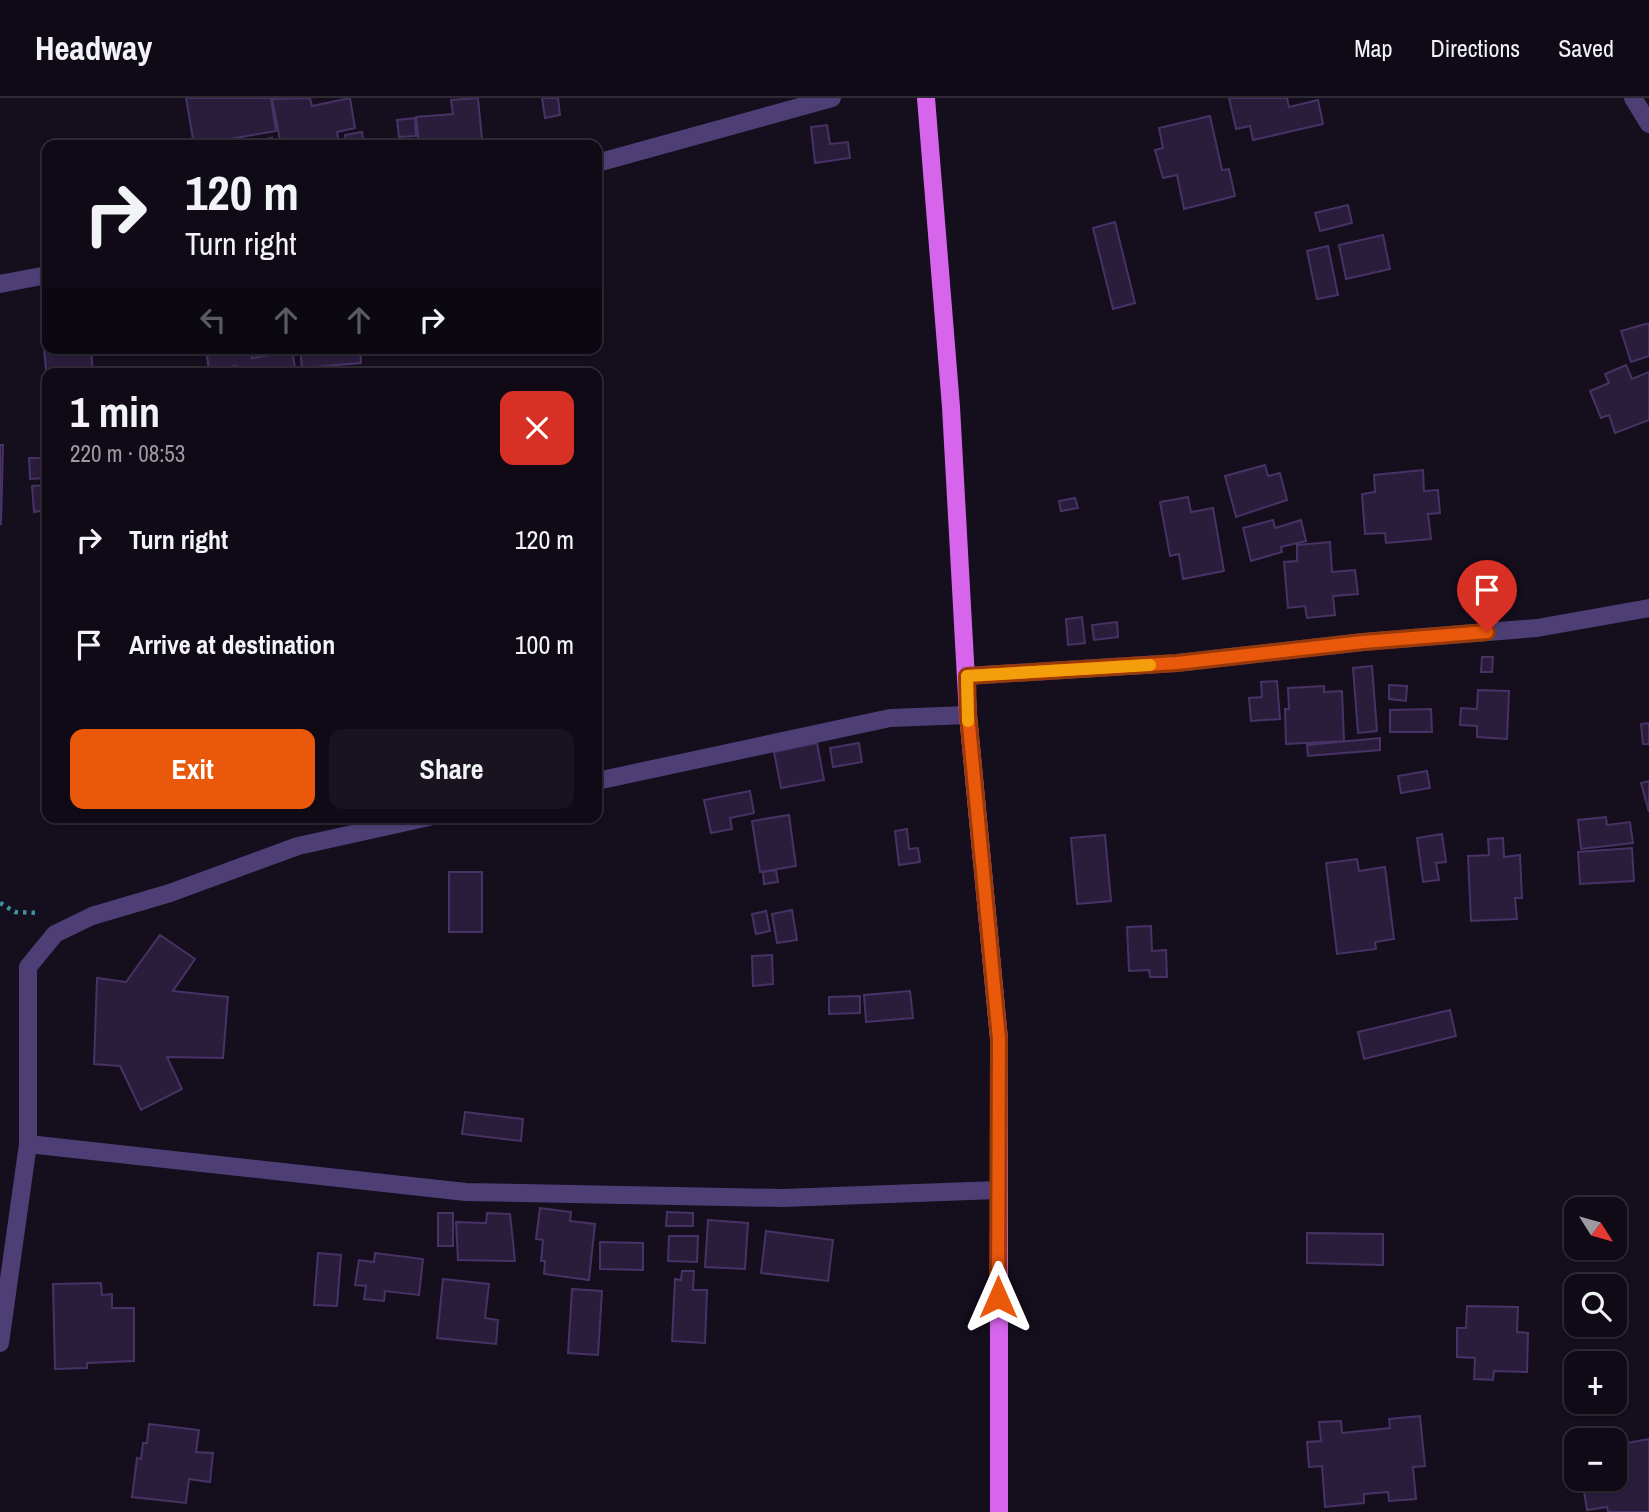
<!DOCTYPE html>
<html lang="en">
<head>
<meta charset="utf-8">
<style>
	body { margin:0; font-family:"Archivo Narrow",sans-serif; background:#18131f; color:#f1f3f6; height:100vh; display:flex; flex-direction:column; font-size:26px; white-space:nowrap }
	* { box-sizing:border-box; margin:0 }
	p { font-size:23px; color:#9b9aa1 }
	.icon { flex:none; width:38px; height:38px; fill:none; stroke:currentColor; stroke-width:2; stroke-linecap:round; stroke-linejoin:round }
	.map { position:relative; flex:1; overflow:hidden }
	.details { position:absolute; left:42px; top:270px; width:560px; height:455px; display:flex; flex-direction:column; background:#0f0a16; border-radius:14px; box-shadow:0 2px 5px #0004,0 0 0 2px #2f2b35 }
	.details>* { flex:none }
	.guide { position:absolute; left:42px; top:42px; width:560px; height:214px; border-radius:14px; box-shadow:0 2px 5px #0004,0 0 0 2px #2f2b35; background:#0f0a16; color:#f1f3f6; overflow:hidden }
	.needle { width:46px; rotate:127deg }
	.buttons { position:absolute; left:1564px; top:1099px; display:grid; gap:14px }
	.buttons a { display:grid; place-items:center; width:63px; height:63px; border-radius:14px; background:#0f0a16; box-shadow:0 2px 5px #0004,0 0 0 2px #2f2b35; font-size:35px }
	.pin { position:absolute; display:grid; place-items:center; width:60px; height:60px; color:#fff; margin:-72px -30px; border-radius:50% 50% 50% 0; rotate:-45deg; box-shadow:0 0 7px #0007 }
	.pin .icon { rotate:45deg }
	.me { position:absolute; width:77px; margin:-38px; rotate:0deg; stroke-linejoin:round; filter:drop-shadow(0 0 5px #0008) }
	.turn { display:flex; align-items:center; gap:24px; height:147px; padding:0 28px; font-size:32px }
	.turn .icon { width:91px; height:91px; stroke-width:2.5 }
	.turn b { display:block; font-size:49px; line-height:60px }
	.lanes { display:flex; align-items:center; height:66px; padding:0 28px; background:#0003; justify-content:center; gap:35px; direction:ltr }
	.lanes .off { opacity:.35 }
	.round { display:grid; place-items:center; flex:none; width:74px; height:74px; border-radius:14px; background:#18131f }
	.overview { display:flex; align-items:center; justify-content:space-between; height:119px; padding:0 28px }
	h1 { font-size:42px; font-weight:700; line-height:52px }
	.primary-button { display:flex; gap:14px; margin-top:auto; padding:14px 28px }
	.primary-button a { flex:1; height:80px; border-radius:14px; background:#ea580c; color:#fff; font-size:28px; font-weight:700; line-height:80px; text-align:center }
	.primary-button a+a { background:#18131f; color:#f1f3f6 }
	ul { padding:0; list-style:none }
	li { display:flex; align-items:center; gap:21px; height:105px; padding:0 28px }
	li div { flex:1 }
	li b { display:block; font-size:26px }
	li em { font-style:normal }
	header { display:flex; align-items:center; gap:42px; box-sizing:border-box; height:98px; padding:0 35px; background:#0f0a16; border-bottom:2px solid #2f2b35 }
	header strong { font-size:33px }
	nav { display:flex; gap:38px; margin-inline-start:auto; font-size:24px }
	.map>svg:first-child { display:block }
	.building { fill:#2a1d3c; stroke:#473265; stroke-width:2 }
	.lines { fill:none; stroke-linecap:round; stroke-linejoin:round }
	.path { stroke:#3c92a1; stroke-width:4.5; stroke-dasharray:3.5 5; stroke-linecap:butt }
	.minor { stroke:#4d3f76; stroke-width:18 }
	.major { stroke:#d665eb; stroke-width:18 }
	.route-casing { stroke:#983908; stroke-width:18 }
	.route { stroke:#ea580c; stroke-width:12 }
	.slow { stroke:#f59e0b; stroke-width:12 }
</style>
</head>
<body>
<header>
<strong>Headway</strong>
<nav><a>Map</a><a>Directions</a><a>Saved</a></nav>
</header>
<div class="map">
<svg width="1649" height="1414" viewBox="0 0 1649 1414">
	<rect width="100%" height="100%" fill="#140e1d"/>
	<path class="building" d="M186,0H271L276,33L194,47Z
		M310,0L312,8L350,0L355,30L337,34L339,47H281L272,1Z
		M478,0L482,41L419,47L416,19L453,16L451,2Z
		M542,0H558L560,17L545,20Z
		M1229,0H1287L1289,9L1318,2L1323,26L1253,42L1250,28L1236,31Z
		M1210,18L1222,72L1229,71L1235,98L1184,111L1177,77L1163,80L1155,52L1163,50L1159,30Z
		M415,20L416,38L399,39L397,22Z
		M827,27L830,46L848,44L850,60L815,65L811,29Z
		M362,34L364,47H347L345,37Z
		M272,40L273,47H230Z
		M1348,107L1352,125L1320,133L1315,115Z
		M1115,124L1135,205L1113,211L1093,130Z
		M1383,137L1390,171L1346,181L1339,147Z
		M1328,148L1338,197L1317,201L1307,153Z
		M1649,225V258L1631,264L1621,233Z
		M91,250L93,275H47V282L44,251Z
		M206,250H251L252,260L292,253L296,275H237L236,268L209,273Z
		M300,250H360L361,265L302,270Z
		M1626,267L1632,281L1649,274V322L1615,335L1609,317L1601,320L1590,293L1609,285L1605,276Z
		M0,347H3L1,426H0Z
		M29,360H47V380L30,381Z
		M1265,367L1268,378L1280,375L1287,402L1236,419L1225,378Z
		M1423,372L1424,393L1438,392L1440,415L1428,416L1431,441L1386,445L1385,435L1365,436L1362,396L1375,394L1374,377Z
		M47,387V412L34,414L32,388Z
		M1188,399L1191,414L1213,410L1224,473L1183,481L1179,456L1170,458L1160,404Z
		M1075,400L1078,410L1061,413L1059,403Z
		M1273,422L1275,430L1301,422L1306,443L1281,449L1282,454L1251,463L1243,430Z
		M1330,444L1332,474L1355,472L1358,496L1333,498L1335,517L1307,520L1305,508L1288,510L1284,464L1297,463V447Z
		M1082,519L1085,545L1068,547L1066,521Z
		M1117,524L1118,539L1094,542L1092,527Z
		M1482,559H1493L1492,574H1481Z
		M1372,568L1377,633L1358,635L1353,570Z
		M1277,583L1280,621L1251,623L1249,600L1262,599L1261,584Z
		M1389,587L1407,588L1406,603L1389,601Z
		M1324,588V594L1342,593L1344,643L1286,646L1285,611H1289L1288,590Z
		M1478,592L1509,593L1507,641L1477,639V628L1460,627L1461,610L1477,611Z
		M1431,611L1432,634H1390V612Z
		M1649,625V646H1643L1641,626Z
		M1380,640V652L1308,658L1307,647Z
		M817,645L824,682L781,690L774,654Z
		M859,645L862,664L833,669L830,650Z
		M1427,673L1430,690L1401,695L1398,678Z
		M1649,683V714L1641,685Z
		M750,693L754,715L730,720L732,731L711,735L704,702Z
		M789,717L796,768L760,774L752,723Z
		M1606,719L1607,727L1630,724L1633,745L1581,751L1578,722Z
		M907,731L909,751L918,750L920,764L899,767L895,733Z
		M1442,736L1446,764L1436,765L1439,782L1423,784L1417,740Z
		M1105,737L1111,803L1077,806L1071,740Z
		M1503,740L1504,759L1520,757L1522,800H1515L1517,821L1471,823L1468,758L1489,757L1488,741Z
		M1632,750L1634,783L1580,786L1578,754Z
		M1357,761L1359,773L1385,769L1394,841L1375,844L1376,851L1337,856L1326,765Z
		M776,772L778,784L764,786L763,774Z
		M449,774H482V834H449Z
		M792,812L797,842L777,845L772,816Z
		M766,813L770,833L756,836L752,816Z
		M1151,828L1152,853L1166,852L1167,879H1150L1149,872L1129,873L1127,829Z
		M160,837L195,861L173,893L228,899L223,960L167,959L182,991L141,1012L120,968L94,966L97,880L126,884Z
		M772,857L773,886L753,888L752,858Z
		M910,893L913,920L866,924L864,897Z
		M860,898V915L829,916V899Z
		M1450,912L1456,938L1364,961L1358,934Z
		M465,1014L523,1021L521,1043L462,1036Z
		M540,1110L571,1114L570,1123L595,1126L589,1182L544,1176L545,1163H541L543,1142L536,1141Z
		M667,1114L693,1115V1128H666Z
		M438,1115H453V1148H438Z
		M487,1115L510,1116L515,1163L458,1162L456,1124L486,1125Z
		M708,1122L748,1125L745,1171L705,1169Z
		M766,1133L833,1142L828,1183L761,1175Z
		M1307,1135L1383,1136V1167L1307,1165Z
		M669,1138H698L697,1164L668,1163Z
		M600,1144L643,1145V1172L600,1171Z
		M318,1155L341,1157L337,1208L314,1207Z
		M375,1155L423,1161L419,1197L385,1193L384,1203L364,1201L366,1188L355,1187L359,1162L374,1164Z
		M682,1173H694L693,1192H707L705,1245L672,1243L675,1181L681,1182Z
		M443,1181L489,1186L485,1220L498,1222L496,1246L437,1240Z
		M101,1185L102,1197L112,1196V1210H134V1263L87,1265V1270L55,1271L53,1186Z
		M572,1191L602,1193L598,1257L568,1255Z
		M1467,1208L1518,1209L1517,1234L1528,1235L1527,1274L1494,1273L1493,1282L1474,1281L1475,1260L1457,1259V1230H1466Z
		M1420,1318L1425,1368L1413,1369L1416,1401L1389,1403L1388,1394L1364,1396V1405L1325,1409L1322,1368L1309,1369L1307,1344L1321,1343L1319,1324L1341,1323L1342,1335L1390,1330L1389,1321Z
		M149,1326L199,1332L196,1354L213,1355L210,1384L189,1381L186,1405L132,1399L137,1360L141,1361L143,1345H147Z
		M1649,1341V1414H1608L1607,1409L1587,1412L1582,1381H1615V1347Z"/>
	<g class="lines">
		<path class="path" d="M0,805L15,814L38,815"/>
		<path class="minor" d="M1633,0L1649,26
			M597,65L832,0
			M0,186L47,177
			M967,578L1177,565L1363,544L1537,530L1649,510
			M597,683L890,620L968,617
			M28,1046L466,1094L783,1100L997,1092
			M0,1245L28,1046V869L55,836L92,818L170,795L298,748L429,719"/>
		<path class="major" d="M926,0L951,309L968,617L999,941V1414"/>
	</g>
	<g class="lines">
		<g class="route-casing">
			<path id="route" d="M998,1199L999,941L968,617L967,578L1177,565L1363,544L1487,534"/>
		</g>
		<use href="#route" class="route"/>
		<path class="slow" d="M968,623L967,578L1150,567"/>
	</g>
</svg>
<div class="buttons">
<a><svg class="needle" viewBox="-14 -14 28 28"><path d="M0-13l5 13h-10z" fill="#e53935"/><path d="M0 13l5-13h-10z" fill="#9b9aa1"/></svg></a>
<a><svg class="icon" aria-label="search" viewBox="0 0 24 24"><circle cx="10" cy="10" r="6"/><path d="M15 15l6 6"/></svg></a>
<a>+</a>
<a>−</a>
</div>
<div class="pin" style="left:1487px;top:534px;background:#d93025"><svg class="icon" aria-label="arrive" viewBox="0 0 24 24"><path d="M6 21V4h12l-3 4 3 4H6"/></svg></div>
<svg class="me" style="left:998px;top:1199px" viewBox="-20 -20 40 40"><path d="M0-17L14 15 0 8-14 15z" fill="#ea580c" stroke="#fff" stroke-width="4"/></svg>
<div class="guide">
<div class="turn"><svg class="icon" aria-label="right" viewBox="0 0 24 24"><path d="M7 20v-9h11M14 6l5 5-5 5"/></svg><div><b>120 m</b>Turn right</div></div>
<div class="lanes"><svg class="icon off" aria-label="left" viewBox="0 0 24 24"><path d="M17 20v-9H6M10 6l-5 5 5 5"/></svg><svg class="icon off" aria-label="ahead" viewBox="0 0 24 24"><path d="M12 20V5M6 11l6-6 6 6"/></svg><svg class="icon off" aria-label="ahead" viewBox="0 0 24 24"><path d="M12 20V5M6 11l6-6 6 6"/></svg><svg class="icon" aria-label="right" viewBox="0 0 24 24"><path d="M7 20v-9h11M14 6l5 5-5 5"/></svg></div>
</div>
<section class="details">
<div class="overview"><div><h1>1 min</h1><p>220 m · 08:53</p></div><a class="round" style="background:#d93025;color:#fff"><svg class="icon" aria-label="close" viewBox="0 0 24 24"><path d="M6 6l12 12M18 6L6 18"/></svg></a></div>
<ul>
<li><svg class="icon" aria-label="right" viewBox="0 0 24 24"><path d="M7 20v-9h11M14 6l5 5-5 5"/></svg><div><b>Turn right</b></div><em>120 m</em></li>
<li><svg class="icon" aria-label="arrive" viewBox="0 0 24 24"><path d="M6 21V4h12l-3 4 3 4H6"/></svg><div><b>Arrive at destination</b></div><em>100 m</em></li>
</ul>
<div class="primary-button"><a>Exit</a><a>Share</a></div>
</section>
</div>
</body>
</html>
